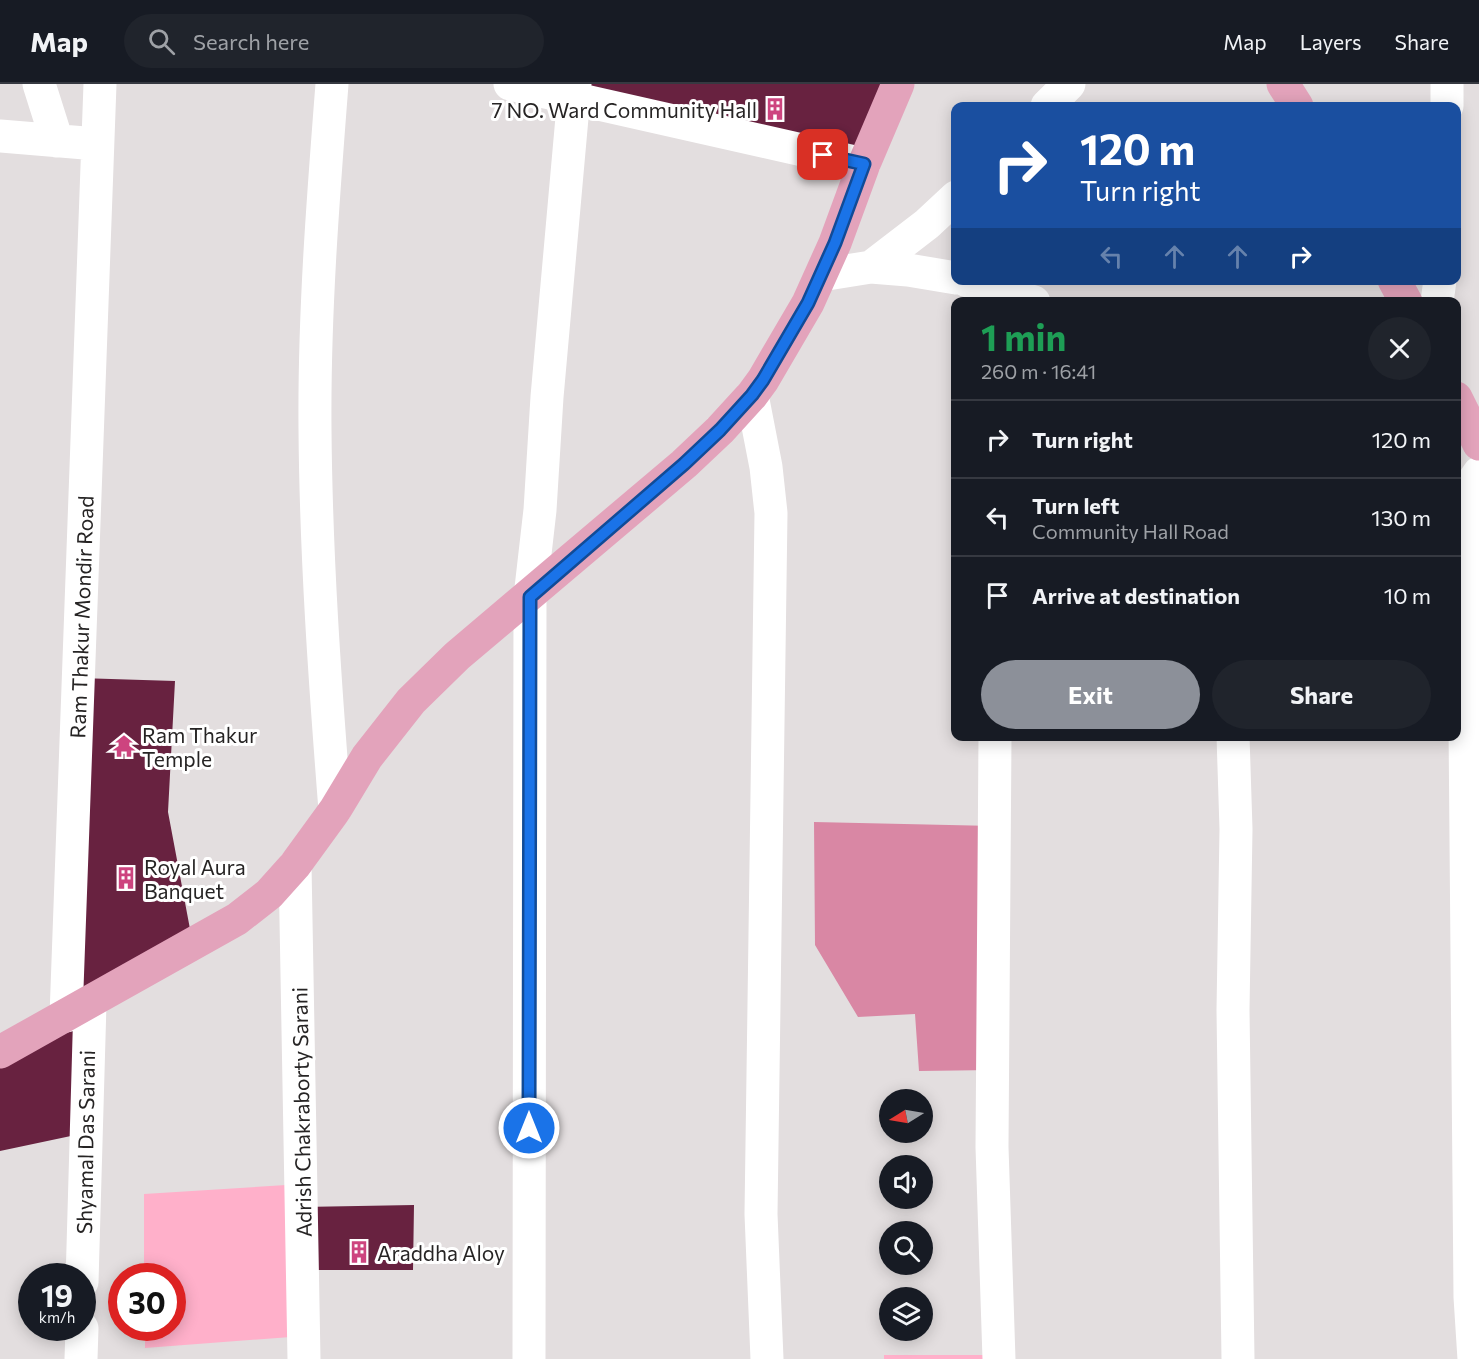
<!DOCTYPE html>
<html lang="en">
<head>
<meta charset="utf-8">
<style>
	body { margin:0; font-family:Commissioner,sans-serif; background:#20242c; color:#f1f3f6; height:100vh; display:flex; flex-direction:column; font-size:22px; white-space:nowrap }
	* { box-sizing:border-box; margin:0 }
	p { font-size:20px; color:#9ea1a6 }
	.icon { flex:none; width:33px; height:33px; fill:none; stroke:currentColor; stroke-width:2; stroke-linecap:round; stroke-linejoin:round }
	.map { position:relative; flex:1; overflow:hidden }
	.sheet { position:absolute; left:951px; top:213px; width:510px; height:444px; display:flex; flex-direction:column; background:#171b24; border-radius:12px; box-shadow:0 3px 15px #0003 }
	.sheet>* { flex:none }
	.banner { position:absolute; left:951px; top:18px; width:510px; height:183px; border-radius:12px; box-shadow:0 3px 15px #0003; background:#1a4fa0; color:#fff; overflow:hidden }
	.needle { width:39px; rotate:259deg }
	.fabs { position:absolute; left:879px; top:1005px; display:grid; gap:12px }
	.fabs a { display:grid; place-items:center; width:54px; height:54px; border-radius:50%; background:#171b24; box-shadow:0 3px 15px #0003; font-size:30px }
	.speed { position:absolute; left:18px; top:1179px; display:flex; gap:12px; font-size:30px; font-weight:700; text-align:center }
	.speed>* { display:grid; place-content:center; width:78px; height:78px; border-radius:50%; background:#171b24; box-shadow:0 3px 15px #0003; line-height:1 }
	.speed small { font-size:15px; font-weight:400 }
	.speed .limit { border:9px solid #d22; background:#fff; color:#111 }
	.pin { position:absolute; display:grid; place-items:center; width:51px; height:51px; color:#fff; margin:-26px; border-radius:12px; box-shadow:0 3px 9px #0006 }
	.me { position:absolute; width:66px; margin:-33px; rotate:0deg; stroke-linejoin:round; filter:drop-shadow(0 0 4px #0008) }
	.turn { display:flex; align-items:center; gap:21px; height:126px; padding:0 30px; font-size:27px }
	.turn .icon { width:78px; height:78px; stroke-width:2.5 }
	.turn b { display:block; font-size:42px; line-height:51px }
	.lanes { display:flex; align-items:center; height:57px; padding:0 30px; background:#0003; justify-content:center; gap:30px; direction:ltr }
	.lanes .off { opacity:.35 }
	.round { display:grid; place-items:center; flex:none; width:63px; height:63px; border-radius:32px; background:#20242c }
	.head { display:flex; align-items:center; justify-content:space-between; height:102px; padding:0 30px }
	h1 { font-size:36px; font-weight:700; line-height:45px; color:#1e9e55 }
	.action { display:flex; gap:12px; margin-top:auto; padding:12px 30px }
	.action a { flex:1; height:69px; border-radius:36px; background:#8c9099; color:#fff; font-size:24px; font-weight:700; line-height:69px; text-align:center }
	.action a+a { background:#20242c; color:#f1f3f6 }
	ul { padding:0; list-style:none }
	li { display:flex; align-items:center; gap:18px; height:78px; padding:0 30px; border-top:2px solid #363941 }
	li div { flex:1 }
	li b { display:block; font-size:22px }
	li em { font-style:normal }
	header { display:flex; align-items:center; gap:36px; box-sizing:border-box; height:84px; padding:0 30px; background:#171b24; border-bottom:2px solid #363941 }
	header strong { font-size:28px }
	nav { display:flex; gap:33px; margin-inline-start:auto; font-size:21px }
	.search { width:420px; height:54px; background:#20242c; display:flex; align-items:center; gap:15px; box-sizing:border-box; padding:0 21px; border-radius:33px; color:#9ea1a6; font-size:22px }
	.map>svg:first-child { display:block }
	.green { fill:#ffb0ca }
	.water { fill:#d987a4 }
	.building { fill:#682240 }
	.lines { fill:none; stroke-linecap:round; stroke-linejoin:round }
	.minor { stroke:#fff; stroke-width:33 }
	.major { stroke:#e3a3bb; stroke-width:33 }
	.route-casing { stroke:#114b97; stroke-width:15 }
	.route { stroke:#1a73e8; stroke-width:10 }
	.labels { text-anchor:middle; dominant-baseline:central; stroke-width:6; stroke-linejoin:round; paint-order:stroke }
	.poi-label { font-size:21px; fill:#262424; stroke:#fff; text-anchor:start }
	.street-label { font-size:21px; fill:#262424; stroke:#fff }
</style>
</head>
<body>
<header>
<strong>Map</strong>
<div class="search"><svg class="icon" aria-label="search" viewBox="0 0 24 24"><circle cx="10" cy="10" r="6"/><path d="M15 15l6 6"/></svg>Search here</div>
<nav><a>Map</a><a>Layers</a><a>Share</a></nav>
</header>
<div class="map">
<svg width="1479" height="1275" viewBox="0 0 1479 1275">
	<rect width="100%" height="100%" fill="#e3dedf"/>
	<path class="green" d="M302,1100L304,1252L145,1264V1244H172V1192H144V1110Z
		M884,1271H999V1275H884Z"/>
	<path class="water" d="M814,738L994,742L993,986L919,987L915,930L858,933L815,861Z"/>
	<path class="building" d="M575,0H898L864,80Z
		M79,594L175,597L168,728L193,861L90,919L85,1049L0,1067V968L66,932Z
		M414,1121L413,1186H303L302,1123Z"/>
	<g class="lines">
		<path class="minor" d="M39,0L57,57
			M332,0C323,115 314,230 315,345C316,473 325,599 335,726
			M510,0L864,80
			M1047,22L1069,0
			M1447,22V0
			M0,52L97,60
			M871,183L927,140L956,113
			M821,191L871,183L908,186L956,194
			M965,196L1034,218
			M1437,218L1440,196
			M752,311L766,383L771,429L761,1130L767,1275
			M995,652L992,1063L999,1275
			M1233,652L1236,745L1233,926L1238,1275
			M295,781L304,1275
			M66,932L100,0
			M82,1198L90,919
			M81,1275L82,1244
			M529,1275L530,513L540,426L547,313L575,0
			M1474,1275L1470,1213L1463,412L1479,389"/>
		<path class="major" d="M1283,0L1297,22
			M1394,196L1406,218
			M1456,314L1479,360
			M0,968L237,835L269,810L295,781L335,726L367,673L411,617L457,572L684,380L720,346L752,311L763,296L808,219L835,159L864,80L898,0"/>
	</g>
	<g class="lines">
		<g class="route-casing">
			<path id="route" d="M529,1044L530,513L684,380L720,346L752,311L763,296L808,219L835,159L864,80L823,71"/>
		</g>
		<use href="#route" class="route"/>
	</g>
	<defs>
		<g id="building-bare" transform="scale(1.8)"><path d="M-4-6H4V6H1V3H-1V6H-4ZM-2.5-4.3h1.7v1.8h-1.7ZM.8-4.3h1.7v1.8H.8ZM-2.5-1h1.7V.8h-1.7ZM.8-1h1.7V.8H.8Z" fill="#cd447f" stroke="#fff" stroke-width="2.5" paint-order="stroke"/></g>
		<g id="temple-bare" transform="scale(1.8)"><path d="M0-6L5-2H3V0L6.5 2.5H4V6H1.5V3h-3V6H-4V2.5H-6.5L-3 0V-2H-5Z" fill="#cd447f" stroke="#fff" stroke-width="2.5" paint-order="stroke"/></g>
	</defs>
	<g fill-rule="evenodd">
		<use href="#building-bare" x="775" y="25"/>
		<use href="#temple-bare" x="124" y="662"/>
		<use href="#building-bare" x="126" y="794"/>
		<use href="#building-bare" x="359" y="1168"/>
	</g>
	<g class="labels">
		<g class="poi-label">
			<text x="757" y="25" text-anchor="end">7 NO. Ward Community Hall</text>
			<text x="142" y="650">Ram Thakur<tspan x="142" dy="24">Temple</tspan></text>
			<text x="144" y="782">Royal Aura<tspan x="144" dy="24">Banquet</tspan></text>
			<text x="377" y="1168">Araddha Aloy</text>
		</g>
		<g class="street-label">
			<text transform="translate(81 533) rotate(-88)">Ram Thakur Mondir Road</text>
			<text transform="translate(301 1028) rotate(-91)">Adrish Chakraborty Sarani</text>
			<text transform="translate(85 1058) rotate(-89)">Shyamal Das Sarani</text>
		</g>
	</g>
</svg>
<div class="fabs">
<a><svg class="needle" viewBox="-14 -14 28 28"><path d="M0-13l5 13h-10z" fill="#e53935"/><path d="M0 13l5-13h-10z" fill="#9ea1a6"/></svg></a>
<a><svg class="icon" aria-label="sound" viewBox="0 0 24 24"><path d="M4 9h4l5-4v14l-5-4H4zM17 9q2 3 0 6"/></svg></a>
<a><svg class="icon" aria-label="search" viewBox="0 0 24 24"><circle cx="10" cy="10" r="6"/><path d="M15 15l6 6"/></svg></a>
<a><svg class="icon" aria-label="layers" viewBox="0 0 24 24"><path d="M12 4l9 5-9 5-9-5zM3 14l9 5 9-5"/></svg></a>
</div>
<div class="speed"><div>19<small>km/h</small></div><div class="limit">30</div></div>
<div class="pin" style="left:823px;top:71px;background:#d93025"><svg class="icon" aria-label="arrive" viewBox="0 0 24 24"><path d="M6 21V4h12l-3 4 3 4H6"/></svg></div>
<svg class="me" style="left:529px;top:1044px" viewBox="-20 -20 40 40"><circle r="17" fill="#1a73e8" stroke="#fff" stroke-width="3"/><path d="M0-11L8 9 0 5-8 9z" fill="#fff"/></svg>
<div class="banner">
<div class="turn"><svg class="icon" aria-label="right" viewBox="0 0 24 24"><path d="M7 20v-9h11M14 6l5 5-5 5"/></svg><div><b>120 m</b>Turn right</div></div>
<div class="lanes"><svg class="icon off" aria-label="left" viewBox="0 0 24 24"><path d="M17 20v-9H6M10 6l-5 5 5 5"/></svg><svg class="icon off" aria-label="ahead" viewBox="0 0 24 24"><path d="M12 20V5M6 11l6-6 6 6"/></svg><svg class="icon off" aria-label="ahead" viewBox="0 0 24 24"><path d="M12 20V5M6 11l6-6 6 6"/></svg><svg class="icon" aria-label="right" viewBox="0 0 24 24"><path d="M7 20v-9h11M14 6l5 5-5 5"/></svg></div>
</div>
<section class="sheet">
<div class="head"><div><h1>1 min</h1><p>260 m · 16:41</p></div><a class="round"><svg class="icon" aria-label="close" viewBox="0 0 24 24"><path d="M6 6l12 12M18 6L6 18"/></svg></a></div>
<ul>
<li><svg class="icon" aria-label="right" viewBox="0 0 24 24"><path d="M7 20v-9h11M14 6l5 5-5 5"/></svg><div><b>Turn right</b></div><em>120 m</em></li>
<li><svg class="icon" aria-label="left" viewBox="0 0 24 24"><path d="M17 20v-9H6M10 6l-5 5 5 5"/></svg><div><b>Turn left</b><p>Community Hall Road</p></div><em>130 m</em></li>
<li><svg class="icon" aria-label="arrive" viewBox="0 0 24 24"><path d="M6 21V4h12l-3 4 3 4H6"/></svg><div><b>Arrive at destination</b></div><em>10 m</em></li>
</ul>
<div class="action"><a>Exit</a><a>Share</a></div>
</section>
</div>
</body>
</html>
